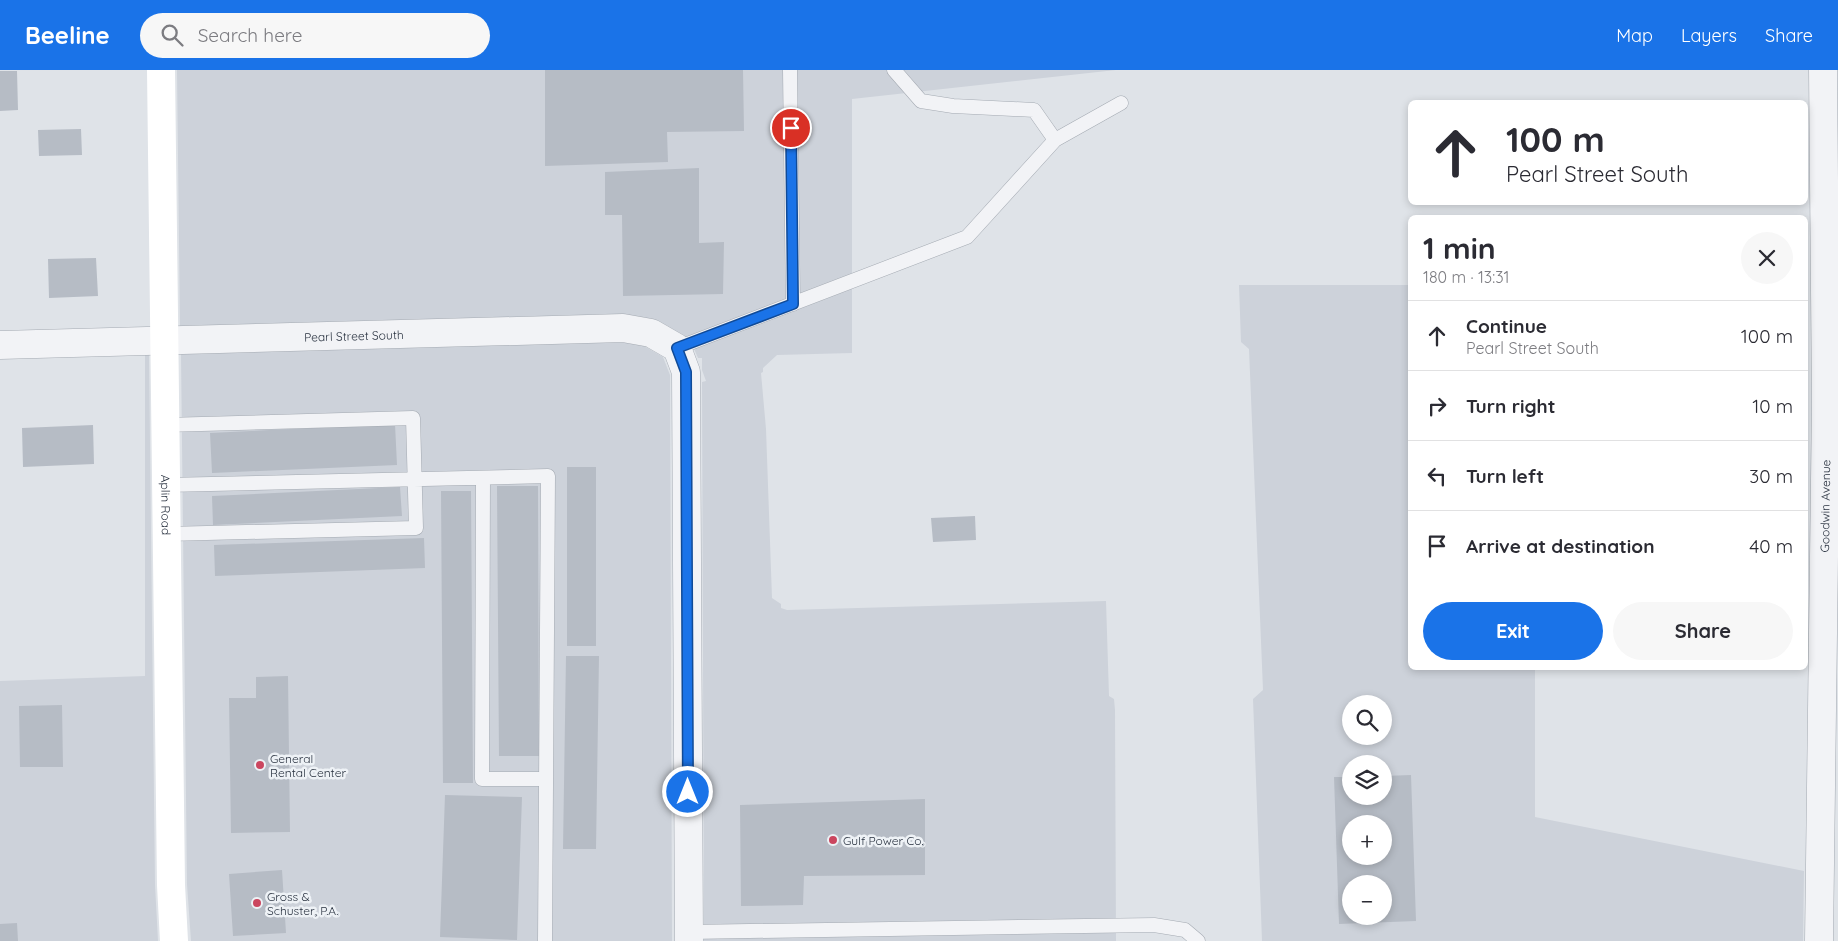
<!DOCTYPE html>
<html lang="en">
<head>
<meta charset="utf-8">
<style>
	body { margin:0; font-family:Quicksand,sans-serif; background:#f7f7f7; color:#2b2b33; height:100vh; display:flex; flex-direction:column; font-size:19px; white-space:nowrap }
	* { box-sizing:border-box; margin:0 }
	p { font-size:16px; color:#7c7c81 }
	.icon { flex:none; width:28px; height:28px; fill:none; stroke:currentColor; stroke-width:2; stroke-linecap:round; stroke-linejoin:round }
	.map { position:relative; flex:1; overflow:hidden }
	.side { position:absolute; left:1408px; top:145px; width:400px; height:455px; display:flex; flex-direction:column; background:#fff; border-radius:8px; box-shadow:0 2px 8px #0003 }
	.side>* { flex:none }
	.top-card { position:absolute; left:1408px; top:30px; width:400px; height:105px; border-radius:8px; box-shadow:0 2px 8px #0003; background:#fff; color:#2b2b33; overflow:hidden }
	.tools { position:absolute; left:1342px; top:625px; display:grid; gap:10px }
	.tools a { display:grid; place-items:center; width:50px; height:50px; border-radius:50%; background:#fff; box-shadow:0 2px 8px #0003; font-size:25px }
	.pin { position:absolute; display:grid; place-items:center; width:42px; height:42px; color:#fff; margin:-21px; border:2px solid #fff; border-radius:50%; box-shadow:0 1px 5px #0007 }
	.me { position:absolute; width:55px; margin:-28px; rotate:0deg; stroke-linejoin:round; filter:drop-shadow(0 0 4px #0008) }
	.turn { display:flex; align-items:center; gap:18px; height:105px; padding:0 15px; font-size:22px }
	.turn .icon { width:65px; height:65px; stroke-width:2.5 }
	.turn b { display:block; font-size:35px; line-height:42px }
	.round { display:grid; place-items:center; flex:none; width:52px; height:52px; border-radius:26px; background:#f7f7f7 }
	.overview { display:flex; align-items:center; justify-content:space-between; height:85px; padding:0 15px }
	h1 { font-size:30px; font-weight:800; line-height:38px }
	.cta { display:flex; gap:10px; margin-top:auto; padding:10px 15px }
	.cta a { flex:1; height:58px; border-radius:30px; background:#1a73e8; color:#fff; font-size:20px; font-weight:800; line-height:58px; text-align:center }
	.cta a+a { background:#f7f7f7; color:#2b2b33 }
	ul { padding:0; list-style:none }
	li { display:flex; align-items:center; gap:15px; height:70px; padding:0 15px; border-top:1px solid #e1e1e2 }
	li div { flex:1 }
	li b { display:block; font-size:19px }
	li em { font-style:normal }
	header { display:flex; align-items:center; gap:30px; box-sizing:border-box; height:70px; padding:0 25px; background:#1a73e8; color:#fff }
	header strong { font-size:24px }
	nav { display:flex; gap:28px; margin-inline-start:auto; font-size:18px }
	.search { width:350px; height:45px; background:#f7f7f7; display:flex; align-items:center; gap:12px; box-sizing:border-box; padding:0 18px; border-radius:28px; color:#7c7c81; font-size:19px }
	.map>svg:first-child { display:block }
	.built { fill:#cdd2da; fill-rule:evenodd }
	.building { fill:#b6bcc5; fill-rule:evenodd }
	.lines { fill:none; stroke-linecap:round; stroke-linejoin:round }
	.lane-casing { stroke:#a4aab2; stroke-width:15 }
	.street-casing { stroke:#a4aab2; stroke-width:29 }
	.lane { stroke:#f2f3f6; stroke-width:14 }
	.street { stroke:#f2f3f6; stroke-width:28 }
	.secondary { stroke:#fff; stroke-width:28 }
	.route-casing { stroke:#114b97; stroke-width:12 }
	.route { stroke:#1a73e8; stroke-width:9 }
	.poi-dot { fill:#cb465f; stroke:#eef2f6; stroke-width:2 }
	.labels { text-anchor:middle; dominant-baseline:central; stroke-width:5; stroke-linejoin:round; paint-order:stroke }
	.street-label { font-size:12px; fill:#28313f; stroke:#eef2f6 }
	.poi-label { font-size:12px; fill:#28313f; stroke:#eef2f6; text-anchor:start }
</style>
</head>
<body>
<header>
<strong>Beeline</strong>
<div class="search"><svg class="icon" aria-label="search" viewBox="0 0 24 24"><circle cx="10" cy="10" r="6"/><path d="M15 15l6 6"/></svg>Search here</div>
<nav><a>Map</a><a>Layers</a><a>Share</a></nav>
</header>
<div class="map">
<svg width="1838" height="871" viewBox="0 0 1838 871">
	<rect width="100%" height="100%" fill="#dfe3e8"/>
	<path class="built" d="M177,0H1116L852,29V283L777,285L763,298V302L761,303L766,359L772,528L781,534V538L787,540L1106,531L1109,626L1114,629L1115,640L1116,871H704L702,312L706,311L702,300V288H698L692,274L686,267L654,249L622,244L180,256Z
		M1239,215H1410V598H1535V747L1804,801L1803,871H1262L1253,629L1263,620L1249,279L1241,272ZM1351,634H1384V666H1351ZM1351,694H1384V726H1351ZM1351,754H1384V786H1351ZM1351,814H1384V846H1351Z
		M621,272L644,276L663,287L670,305L672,871H191L187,814L181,284Z
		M145,285H149L155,815L158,871H0V611L145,606Z"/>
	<path class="building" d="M545,0H743L744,61L667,62L668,92L545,96Z
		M0,1H17L18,40L0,41Z
		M81,59L82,85L39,86L38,60Z
		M699,98V173L724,172L723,224L623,226L622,145H605V102Z
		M96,188L98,226L49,228L48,189Z
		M395,354L397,395L212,403L210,363Z
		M93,355L94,394L23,397L22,358Z
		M567,397H596V576H567Z
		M497,416H538L539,686H499Z
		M400,417L402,446L213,455L212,426Z
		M441,421H471L473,713H443Z
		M975,446L976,470L933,472L931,448Z
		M424,468L425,498L215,506L214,475Z
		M566,586H599L596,779H563Z
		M288,606L290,762L231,763L229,628H256V607Z
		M62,635L63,697H20L19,636Z
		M1411,705L1416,851L1339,854L1334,707H1351V726H1384V706ZM1351,754H1384V786H1351ZM1351,814H1384V846H1351Z
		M445,725L522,727L517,870L440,867Z
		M925,729V805L804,806L803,835L741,836L740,735Z
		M282,800L286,863L233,866L229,804Z
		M17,853L18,871H0V854Z"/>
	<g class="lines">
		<g class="lane-casing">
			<path id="lane" d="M790,0L793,234
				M894,0L921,31L953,36L1034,40L1055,70
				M677,278L967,167L1055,70L1121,33
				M165,355L413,348L416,458L167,464
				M483,408L482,709H546
				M166,415L548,406L545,871
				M689,862L1154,855L1185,860L1198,871"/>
		</g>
		<g class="street-casing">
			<g id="street">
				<path id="s1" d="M0,275L623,258L651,263L677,278L686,302L689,871"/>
				<path id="s2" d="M1819,871L1826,332L1823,0"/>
			</g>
		</g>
		<use href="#lane" class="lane"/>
		<use href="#street" class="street"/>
		<path class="secondary" id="s3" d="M161,0L171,815L174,871"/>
	</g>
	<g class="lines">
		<g class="route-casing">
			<path id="route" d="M688,722L686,302L677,278L793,234L791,58"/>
		</g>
		<use href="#route" class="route"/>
	</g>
	<g class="poi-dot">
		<circle cx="260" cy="695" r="5"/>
		<circle cx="833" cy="770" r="5"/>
		<circle cx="257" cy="833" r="5"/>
	</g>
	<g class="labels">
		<g class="street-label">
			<text stroke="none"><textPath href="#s1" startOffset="354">Pearl Street South</textPath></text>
			<text stroke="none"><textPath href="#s3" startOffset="435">Aplin Road</textPath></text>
			<text stroke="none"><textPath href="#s2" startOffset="435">Goodwin Avenue</textPath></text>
		</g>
		<g class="poi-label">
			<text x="270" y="688">General<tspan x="270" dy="14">Rental Center</tspan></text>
			<text x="843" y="770">Gulf Power Co.</text>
			<text x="267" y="826">Gross &amp;<tspan x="267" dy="14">Schuster, P.A.</tspan></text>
		</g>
	</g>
</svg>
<div class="tools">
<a><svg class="icon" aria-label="search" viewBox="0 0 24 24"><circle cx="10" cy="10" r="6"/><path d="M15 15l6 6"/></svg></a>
<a><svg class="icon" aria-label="layers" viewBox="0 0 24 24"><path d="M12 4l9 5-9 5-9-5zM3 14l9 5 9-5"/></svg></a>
<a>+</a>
<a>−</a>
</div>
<div class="pin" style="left:791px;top:58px;background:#d93025"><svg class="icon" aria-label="arrive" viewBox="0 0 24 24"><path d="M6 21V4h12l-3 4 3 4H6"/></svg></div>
<svg class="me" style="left:688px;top:722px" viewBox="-20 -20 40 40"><circle r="17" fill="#1a73e8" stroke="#fff" stroke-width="3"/><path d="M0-11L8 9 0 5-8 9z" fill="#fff"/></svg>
<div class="top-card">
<div class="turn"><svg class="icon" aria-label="ahead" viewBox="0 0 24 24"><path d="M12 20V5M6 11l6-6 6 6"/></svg><div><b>100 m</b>Pearl Street South</div></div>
</div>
<section class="side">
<div class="overview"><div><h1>1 min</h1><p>180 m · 13:31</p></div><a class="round"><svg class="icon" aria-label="close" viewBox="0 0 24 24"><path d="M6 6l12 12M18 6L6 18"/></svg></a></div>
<ul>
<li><svg class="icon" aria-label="ahead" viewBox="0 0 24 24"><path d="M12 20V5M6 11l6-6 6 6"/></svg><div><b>Continue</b><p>Pearl Street South</p></div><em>100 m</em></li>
<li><svg class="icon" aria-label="right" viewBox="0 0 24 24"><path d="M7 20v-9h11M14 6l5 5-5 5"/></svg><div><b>Turn right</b></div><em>10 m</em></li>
<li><svg class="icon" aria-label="left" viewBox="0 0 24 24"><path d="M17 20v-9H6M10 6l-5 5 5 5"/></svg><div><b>Turn left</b></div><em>30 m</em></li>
<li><svg class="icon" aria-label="arrive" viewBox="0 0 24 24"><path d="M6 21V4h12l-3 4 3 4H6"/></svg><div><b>Arrive at destination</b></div><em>40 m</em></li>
</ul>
<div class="cta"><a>Exit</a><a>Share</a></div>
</section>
</div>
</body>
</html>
